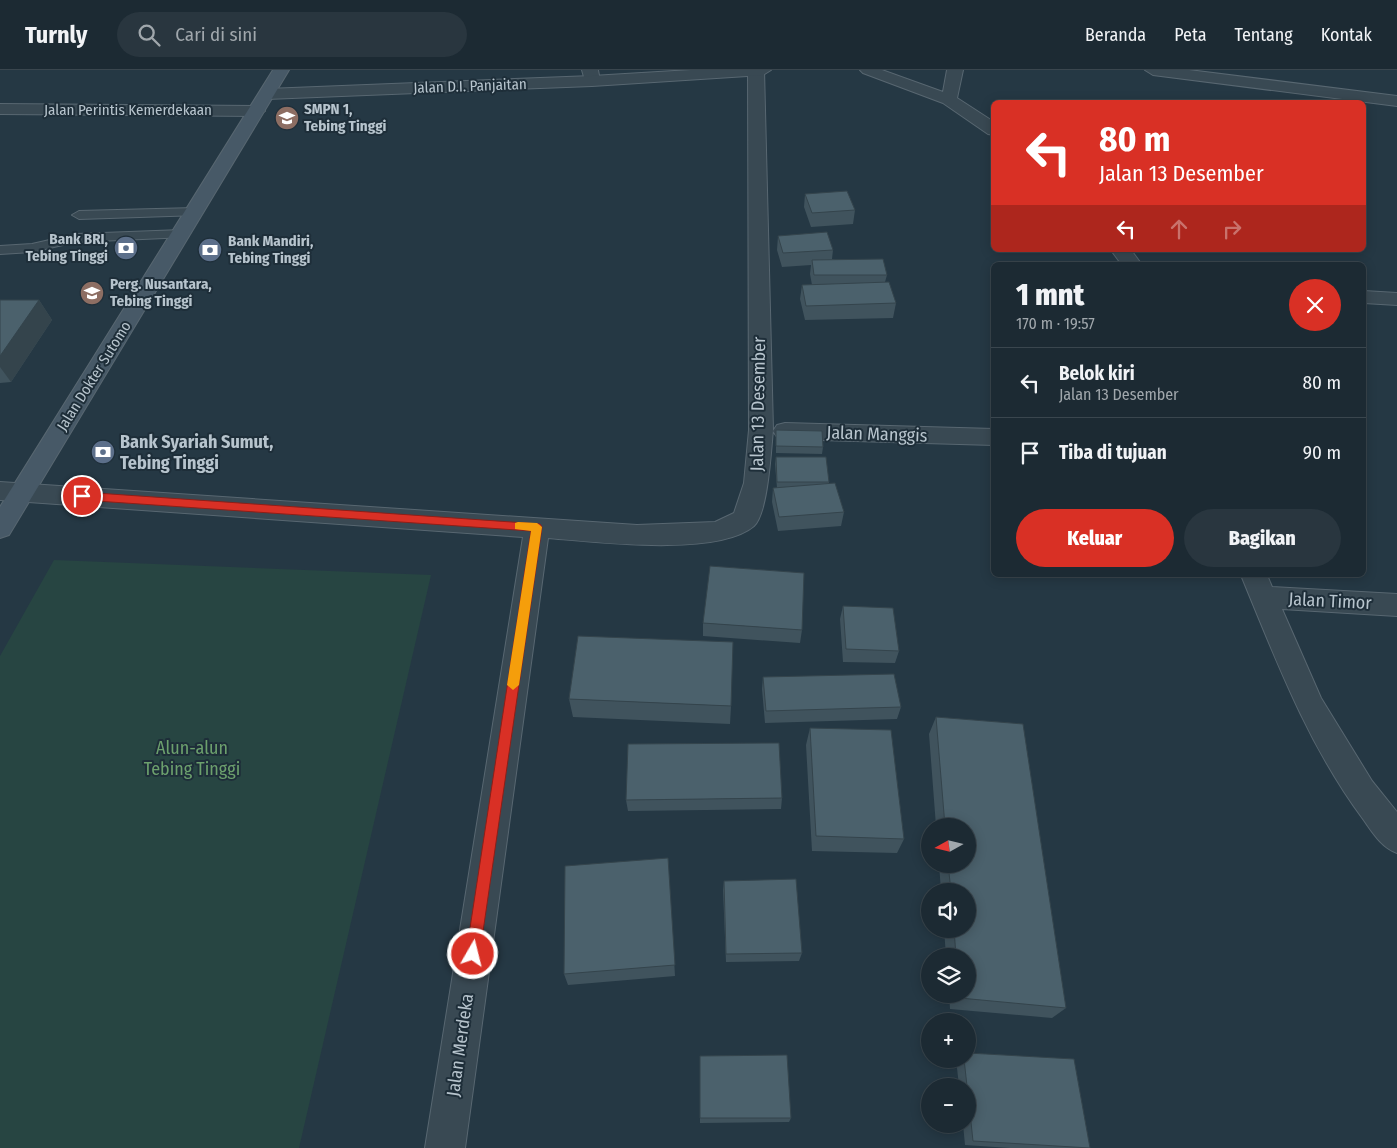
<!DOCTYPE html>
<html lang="id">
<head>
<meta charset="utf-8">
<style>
	body { margin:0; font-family:"Fira Sans Condensed",sans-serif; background:#29363f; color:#f1f3f6; height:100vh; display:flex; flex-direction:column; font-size:19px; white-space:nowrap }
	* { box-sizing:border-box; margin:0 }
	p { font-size:16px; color:#a0a7ac }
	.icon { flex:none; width:28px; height:28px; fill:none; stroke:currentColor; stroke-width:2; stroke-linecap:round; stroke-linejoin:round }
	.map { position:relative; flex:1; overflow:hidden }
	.details { position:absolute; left:991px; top:192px; width:375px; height:315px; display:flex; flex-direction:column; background:#1c2a33; border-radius:8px; box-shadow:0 2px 12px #0003,0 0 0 1px #3a464e }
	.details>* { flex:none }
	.top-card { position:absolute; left:991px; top:30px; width:375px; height:152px; border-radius:8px; box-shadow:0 2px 12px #0003,0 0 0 1px #3a464e; background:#d93025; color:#fff; overflow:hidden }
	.needle { width:32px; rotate:262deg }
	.fabs { position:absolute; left:921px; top:748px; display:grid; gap:10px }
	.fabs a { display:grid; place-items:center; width:55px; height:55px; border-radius:50%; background:#1c2a33; box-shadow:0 2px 12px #0003,0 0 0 1px #3a464e; font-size:25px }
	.pin { position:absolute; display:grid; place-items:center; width:42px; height:42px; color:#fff; margin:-21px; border:2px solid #fff; border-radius:50%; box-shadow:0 1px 5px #0007 }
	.me { position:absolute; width:55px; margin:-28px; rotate:8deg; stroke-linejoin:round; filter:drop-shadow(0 0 4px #0008) }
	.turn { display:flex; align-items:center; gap:18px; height:105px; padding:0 25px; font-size:22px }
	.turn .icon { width:65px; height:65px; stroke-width:2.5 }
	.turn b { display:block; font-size:35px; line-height:42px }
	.lanes { display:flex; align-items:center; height:48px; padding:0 25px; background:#0003; justify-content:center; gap:25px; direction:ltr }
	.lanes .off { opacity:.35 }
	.round { display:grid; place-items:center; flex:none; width:52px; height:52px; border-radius:26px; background:#29363f }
	.overview { display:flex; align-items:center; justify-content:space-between; height:85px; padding:0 25px }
	h1 { font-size:30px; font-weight:800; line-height:38px }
	.action { display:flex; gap:10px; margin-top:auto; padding:10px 25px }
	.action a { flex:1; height:58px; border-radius:30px; background:#d93025; color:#fff; font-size:20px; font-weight:800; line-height:58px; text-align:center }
	.action a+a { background:#29363f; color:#f1f3f6 }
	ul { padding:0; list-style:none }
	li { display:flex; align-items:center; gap:15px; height:70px; padding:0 25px; border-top:1px solid #3a464e }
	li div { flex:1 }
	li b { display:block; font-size:19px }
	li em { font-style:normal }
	header { display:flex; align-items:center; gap:30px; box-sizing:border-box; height:70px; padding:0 25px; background:#1c2a33; border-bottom:1px solid #3a464e }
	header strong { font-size:24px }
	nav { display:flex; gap:28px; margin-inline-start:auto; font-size:18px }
	.search { width:350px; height:45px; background:#29363f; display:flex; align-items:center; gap:12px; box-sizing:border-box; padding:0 18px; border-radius:28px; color:#a0a7ac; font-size:19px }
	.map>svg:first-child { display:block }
	.green { fill:#274542 }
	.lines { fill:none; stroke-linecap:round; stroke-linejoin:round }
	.service-casing { stroke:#586771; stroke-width:2 }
	.minor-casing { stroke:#586771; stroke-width:2 }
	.tertiary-casing { stroke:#586771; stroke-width:2 }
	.secondary-casing { stroke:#586771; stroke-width:2 }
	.service { fill:#394953; fill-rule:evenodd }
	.minor { fill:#394953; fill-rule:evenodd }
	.tertiary { fill:#394953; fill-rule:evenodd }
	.secondary { fill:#475967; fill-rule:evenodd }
	.wall { fill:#40535d }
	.shaded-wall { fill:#34444c }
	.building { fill:#4b616c; stroke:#34444c }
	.route { fill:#d93025; stroke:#8d1f18 }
	.slow { fill:#f59e0b }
	.labels { text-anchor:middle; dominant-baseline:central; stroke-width:4; stroke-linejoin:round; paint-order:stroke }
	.far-street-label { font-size:15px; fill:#b7c4cd; stroke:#1e2e39 }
	.far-poi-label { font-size:15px; font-weight:bold; fill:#b7c4cd; stroke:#1e2e39; text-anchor:start }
	.street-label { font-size:18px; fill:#b7c4cd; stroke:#1e2e39 }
	.poi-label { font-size:18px; font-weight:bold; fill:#b7c4cd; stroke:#1e2e39; text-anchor:start }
	.park-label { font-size:18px; fill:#6ca06d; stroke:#1e2e39 }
</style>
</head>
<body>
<header>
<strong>Turnly</strong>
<div class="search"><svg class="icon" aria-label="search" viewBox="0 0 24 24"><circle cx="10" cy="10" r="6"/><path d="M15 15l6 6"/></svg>Cari di sini</div>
<nav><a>Beranda</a><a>Peta</a><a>Tentang</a><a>Kontak</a></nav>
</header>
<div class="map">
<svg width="1397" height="1078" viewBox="0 0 1397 1078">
	<rect width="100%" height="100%" fill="#253844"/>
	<path class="green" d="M54,490L431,505L299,1078H0V586Z"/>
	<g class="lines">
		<g class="service-casing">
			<path id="service" d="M195,138L200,139L202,142L200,145L79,149L72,145L79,141Z
				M182,160L189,164L187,167L76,172L32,182L0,184V176L32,174L76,164Z"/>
		</g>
		<g class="minor-casing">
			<path id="minor" d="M582,0H598L600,11L598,14H586Z
				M748,0H764L773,360C771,380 768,443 754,456C718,487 595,472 548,468L465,1078H425L523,467L0,430V412L637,455L715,452L734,443L744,413L749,360Z
				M860,0H882L943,22L947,0H963L957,28L994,52V65L988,64L943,33L863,3Z
				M0,34L257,36L265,41L257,46L0,44Z
				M1111,180H1131L1142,195H1122Z
				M1364,221L1397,223V235L1364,233Z
				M785,353L994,359V375L785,369L777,367L773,361L777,355Z
				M1241,505H1267L1272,517L1397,524V546L1282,539L1321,628L1372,711L1397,742V783C1381,777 1373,763 1363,749C1308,675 1276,590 1241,505Z"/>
		</g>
		<g class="tertiary-casing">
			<path id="tertiary" d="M691,0H771L763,5L592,16L267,29L259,24L267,19L592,6Z
				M1145,0H1189L1397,26V36L1153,5Z"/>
		</g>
		<g class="secondary-casing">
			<path id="secondary" d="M273,0H289L9,465L0,468V437Z"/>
		</g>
		<use href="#service" class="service"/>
		<use href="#minor" class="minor"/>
		<use href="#tertiary" class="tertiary"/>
		<use href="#secondary" class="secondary"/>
	</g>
	<path class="wall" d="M805,124L855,140L853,154L811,157L804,137Z
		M778,166L833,180L832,189L887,205L885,212L896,233L893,248L805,250L800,229L802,215H812L810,204L811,195L782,197L777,180Z
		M0,230H39L52,250L11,312L0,313Z
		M776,360L823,377L822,384L776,383Z
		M776,387L829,412V413L844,442L841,456L778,461L772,432L773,418H777L775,394Z
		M843,536L899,581L895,593L843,592L840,549Z
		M703,553L802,560L800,573L703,566Z
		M763,607L901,637L897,649L765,653L762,619Z
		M569,629L731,636L730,654L573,647Z
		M936,647L1066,938L1052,948L950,939L949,924H968V886H946L944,859H968V821H941L939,794H968V756H936L929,664Z
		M810,658L904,769L897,783L812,781L806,675Z
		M782,728L781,739L628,741L626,730Z
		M668,788L675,906L568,915L564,904Z
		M724,811L802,883L799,891L726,892L723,820Z
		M700,986L791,1048L789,1052L700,1053Z
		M956,989H968L1090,1078H1010L965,1075L963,1054H968V1016H959Z"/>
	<path class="shaded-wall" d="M39,230L52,250L11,312L0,297V286Z"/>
	<path class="building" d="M847,121L855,140L812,143L805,124Z
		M827,162L833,180L783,183L778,166Z
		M883,189L887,205H814L812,190Z
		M889,212L896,233L806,236L802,215Z
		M0,230H39L0,286Z
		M776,360L822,361L823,377L776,376Z
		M776,387H826L829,412H777Z
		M835,413L844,442L779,447L773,418Z
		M710,496L804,503L802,560L703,553Z
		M843,536L893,538L899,581L846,579Z
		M578,566L733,572L731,636L569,629Z
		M894,604L901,637L766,641L763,607Z
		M936,647L1023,654L1066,938L960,928L959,924H968V886H956L954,859H968V821H951L948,794H968V756H945Z
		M810,658L891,660L904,769L816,766Z
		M779,673L782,728L626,730L628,674Z
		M668,788L675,895L564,904L565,796Z
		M796,809L802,883L726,884L724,811Z
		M968,983L1074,989L1090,1078L973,1071L968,1024V1016H967L964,989H968Z
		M787,985L791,1048H700V986Z"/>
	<path class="route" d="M82,422L540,454L542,457L479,889L473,891L468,889L466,884L531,461L82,430L77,426Z"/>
	<path class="slow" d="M518,452L537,453L542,457L519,615L513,620L507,615L531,461L515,459V453Z"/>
	<defs>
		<g id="school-disc" transform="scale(1.25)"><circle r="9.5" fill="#8d6e63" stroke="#1e2e39"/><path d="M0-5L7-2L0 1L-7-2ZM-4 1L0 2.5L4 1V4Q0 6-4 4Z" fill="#fff"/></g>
		<g id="bank-disc" transform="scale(1.25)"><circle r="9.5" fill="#5c6f8a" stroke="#1e2e39"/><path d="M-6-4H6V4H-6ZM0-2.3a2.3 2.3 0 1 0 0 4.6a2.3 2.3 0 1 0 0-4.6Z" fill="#fff"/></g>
	</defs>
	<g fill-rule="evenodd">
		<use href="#school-disc" x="287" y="48"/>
		<use href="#bank-disc" x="126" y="178"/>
		<use href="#bank-disc" x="210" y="180"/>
		<use href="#school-disc" x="92" y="223"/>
		<use href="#bank-disc" x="103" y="382"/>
	</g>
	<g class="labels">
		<g class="far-street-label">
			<text transform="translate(470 16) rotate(-2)">Jalan D.I. Panjaitan</text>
			<text x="128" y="40">Jalan Perintis Kemerdekaan</text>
			<text transform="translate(94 306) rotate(-58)">Jalan Dokter Sutomo</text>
		</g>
		<g class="far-poi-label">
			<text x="304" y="39">SMPN 1,<tspan x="304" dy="17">Tebing Tinggi</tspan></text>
			<text x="108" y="169" text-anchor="end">Bank BRI,<tspan x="108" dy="17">Tebing Tinggi</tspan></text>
			<text x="228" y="171">Bank Mandiri,<tspan x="228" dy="17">Tebing Tinggi</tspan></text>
			<text x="110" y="214">Perg. Nusantara,<tspan x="110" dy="17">Tebing Tinggi</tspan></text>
		</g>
		<g class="street-label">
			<text transform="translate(758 334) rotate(-89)">Jalan 13 Desember</text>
			<text transform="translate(877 364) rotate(2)">Jalan Manggis</text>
			<text transform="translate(1330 531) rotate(3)">Jalan Timor</text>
			<text transform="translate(460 975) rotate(-82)">Jalan Merdeka</text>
		</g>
		<g class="poi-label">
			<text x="120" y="372">Bank Syariah Sumut,<tspan x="120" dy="21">Tebing Tinggi</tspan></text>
		</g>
		<g class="park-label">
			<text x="192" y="678">Alun-alun<tspan x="192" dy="21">Tebing Tinggi</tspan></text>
		</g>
	</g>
</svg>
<div class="fabs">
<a><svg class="needle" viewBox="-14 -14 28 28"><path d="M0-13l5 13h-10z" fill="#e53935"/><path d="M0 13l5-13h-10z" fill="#a0a7ac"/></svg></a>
<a><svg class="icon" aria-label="sound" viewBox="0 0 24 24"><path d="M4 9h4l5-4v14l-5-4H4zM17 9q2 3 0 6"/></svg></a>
<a><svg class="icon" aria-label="layers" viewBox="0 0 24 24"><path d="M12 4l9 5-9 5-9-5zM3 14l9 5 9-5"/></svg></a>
<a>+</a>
<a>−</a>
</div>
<div class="pin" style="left:82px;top:426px;background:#d93025"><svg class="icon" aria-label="arrive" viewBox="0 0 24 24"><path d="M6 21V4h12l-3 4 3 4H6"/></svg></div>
<svg class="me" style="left:473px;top:884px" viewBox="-20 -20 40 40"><circle r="17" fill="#d93025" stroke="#fff" stroke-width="3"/><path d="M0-11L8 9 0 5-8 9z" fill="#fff"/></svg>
<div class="top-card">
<div class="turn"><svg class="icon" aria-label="left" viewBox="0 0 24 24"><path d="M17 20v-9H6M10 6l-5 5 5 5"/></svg><div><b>80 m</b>Jalan 13 Desember</div></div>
<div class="lanes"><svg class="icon" aria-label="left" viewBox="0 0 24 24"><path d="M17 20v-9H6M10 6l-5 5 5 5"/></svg><svg class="icon off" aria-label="ahead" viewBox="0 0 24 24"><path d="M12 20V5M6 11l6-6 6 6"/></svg><svg class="icon off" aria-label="right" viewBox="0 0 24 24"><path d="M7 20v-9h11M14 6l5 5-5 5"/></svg></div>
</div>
<section class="details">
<div class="overview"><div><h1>1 mnt</h1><p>170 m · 19:57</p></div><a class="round" style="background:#d93025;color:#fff"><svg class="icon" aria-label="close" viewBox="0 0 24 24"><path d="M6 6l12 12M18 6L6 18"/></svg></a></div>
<ul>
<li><svg class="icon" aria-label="left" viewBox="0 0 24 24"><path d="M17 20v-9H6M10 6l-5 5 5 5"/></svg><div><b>Belok kiri</b><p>Jalan 13 Desember</p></div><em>80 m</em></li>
<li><svg class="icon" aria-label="arrive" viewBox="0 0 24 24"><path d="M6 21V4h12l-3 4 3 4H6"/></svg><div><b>Tiba di tujuan</b></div><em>90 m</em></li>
</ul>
<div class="action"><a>Keluar</a><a>Bagikan</a></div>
</section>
</div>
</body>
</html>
